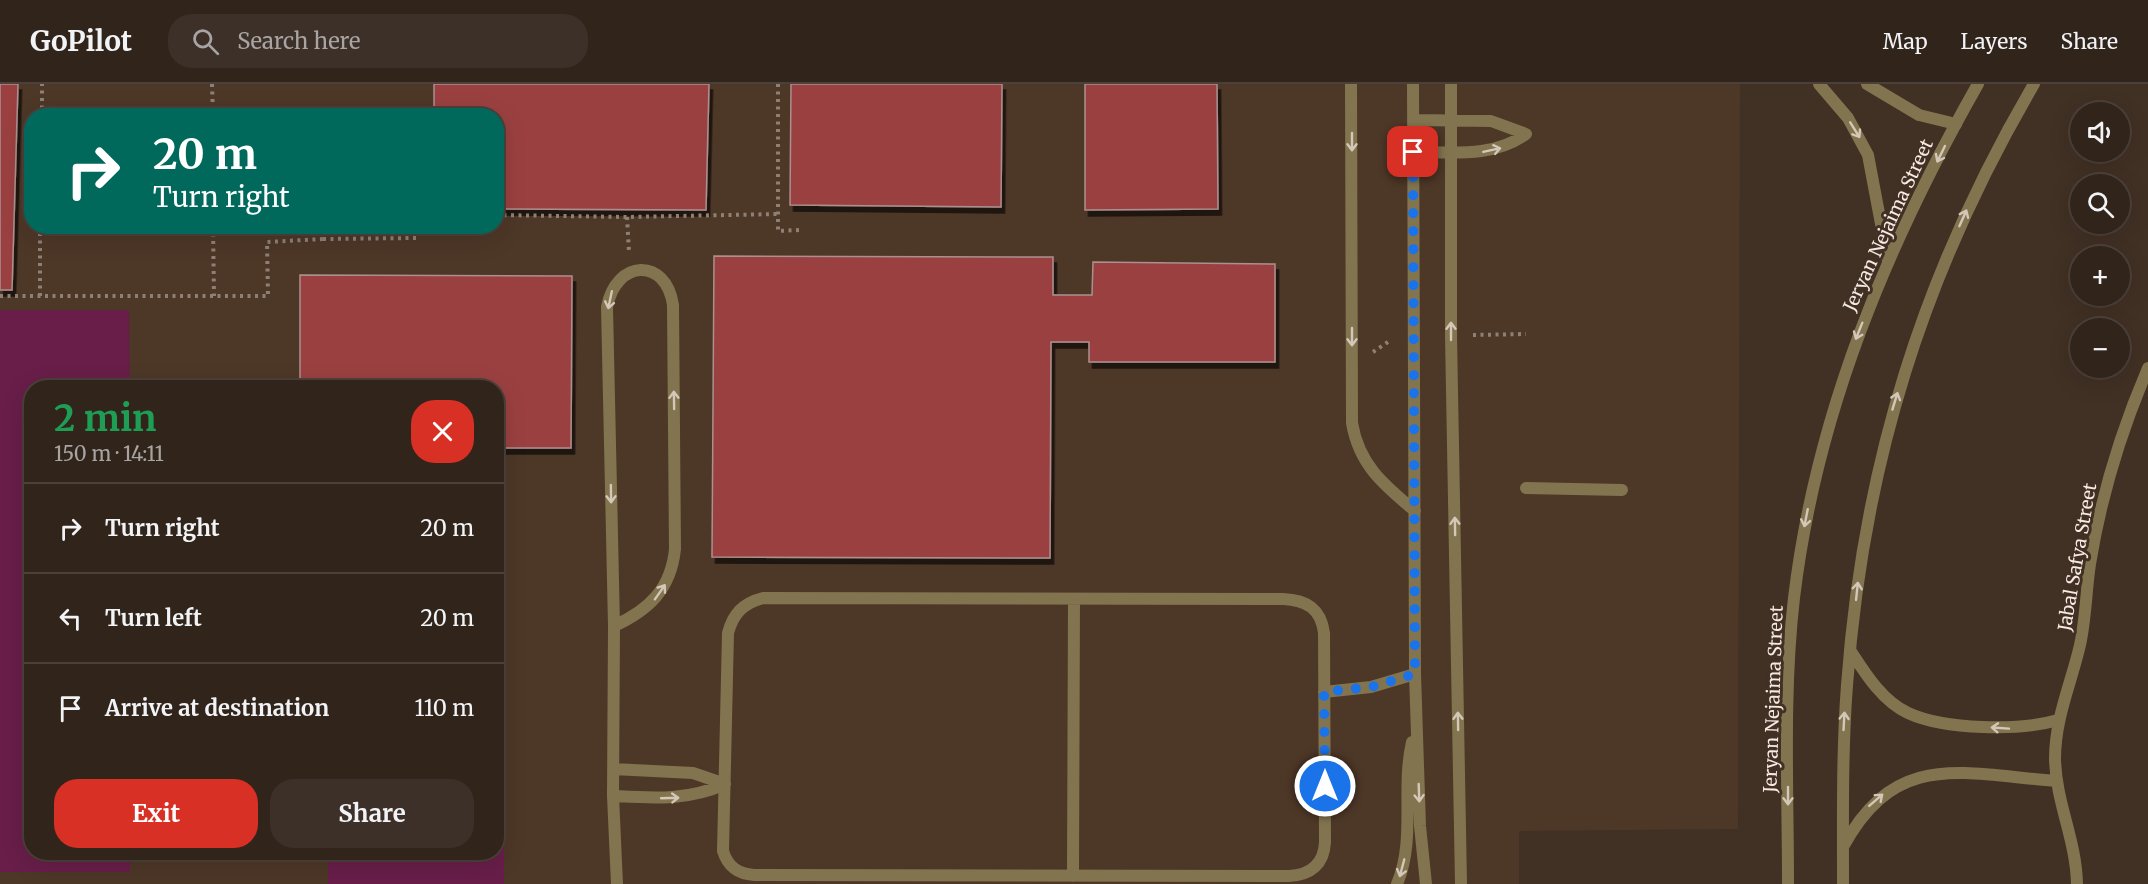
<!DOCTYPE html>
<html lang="en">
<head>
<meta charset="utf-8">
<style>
	body { margin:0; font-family:Merriweather,serif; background:#3d3028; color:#f1f3f6; height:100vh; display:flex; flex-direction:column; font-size:22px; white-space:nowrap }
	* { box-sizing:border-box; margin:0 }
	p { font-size:20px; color:#a8a4a3 }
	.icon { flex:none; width:33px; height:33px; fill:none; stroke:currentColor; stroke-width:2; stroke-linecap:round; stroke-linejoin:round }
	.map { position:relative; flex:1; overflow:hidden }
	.panel { position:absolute; left:24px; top:296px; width:480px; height:480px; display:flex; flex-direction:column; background:#31241b; border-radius:24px; box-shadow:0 6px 24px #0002,0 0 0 2px #4c413a }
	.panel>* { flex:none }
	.hud { position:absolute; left:24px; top:24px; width:480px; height:126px; border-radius:24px; box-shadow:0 6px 24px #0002,0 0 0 2px #4c413a; background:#00695c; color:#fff; overflow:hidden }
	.controls { position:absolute; left:2070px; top:18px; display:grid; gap:12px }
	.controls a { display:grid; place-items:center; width:60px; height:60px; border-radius:50%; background:#31241b; box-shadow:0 6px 24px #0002,0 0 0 2px #4c413a; font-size:30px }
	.pin { position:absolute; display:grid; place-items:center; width:51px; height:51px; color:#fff; margin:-26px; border-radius:12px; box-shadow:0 3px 9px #0006 }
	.me { position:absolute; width:66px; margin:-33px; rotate:0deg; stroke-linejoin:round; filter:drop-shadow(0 0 4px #0008) }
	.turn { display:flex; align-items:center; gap:21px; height:126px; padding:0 30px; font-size:27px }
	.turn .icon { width:78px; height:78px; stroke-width:2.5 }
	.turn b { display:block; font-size:42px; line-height:51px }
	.round { display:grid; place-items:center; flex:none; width:63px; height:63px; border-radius:24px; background:#3d3028 }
	.overview { display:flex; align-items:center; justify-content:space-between; height:102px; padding:0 30px }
	h1 { font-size:36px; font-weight:700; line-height:45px; color:#1e9e55 }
	.action { display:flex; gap:12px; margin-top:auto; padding:12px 30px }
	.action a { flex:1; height:69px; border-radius:24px; background:#d93025; color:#fff; font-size:24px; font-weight:700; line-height:69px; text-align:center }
	.action a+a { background:#3d3028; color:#f1f3f6 }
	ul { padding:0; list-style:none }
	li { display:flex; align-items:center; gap:18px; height:90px; padding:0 30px; border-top:2px solid #4c413a }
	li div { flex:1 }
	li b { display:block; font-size:22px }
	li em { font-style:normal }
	header { display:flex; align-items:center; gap:36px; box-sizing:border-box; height:84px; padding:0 30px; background:#31241b; border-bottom:2px solid #4c413a }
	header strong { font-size:28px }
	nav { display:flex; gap:33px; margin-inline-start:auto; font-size:21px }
	.search { width:420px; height:54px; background:#3d3028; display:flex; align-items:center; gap:15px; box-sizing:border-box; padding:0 21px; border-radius:24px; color:#a8a4a3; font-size:22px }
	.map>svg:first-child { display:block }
	.built { fill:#4d3727; fill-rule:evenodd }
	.green { fill:#681e49 }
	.building { fill:#9b3f40; stroke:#ab908f; stroke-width:1.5; filter:url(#shadow) }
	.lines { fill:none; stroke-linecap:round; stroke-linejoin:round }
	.path { stroke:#8f8076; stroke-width:4; stroke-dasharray:3 4.5; stroke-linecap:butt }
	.service { stroke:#82744f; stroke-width:12 }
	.minor { stroke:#82744f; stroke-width:12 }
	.oneway { stroke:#d3c7b7 }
	.route { stroke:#1a73e8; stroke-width:10; stroke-dasharray:0 18 }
	.labels { text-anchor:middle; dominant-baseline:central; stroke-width:6; stroke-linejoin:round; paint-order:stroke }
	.street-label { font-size:18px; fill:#f6eae3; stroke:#413024 }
</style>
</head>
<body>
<header>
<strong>GoPilot</strong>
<div class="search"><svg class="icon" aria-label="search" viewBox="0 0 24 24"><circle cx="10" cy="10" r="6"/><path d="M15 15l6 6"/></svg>Search here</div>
<nav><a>Map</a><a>Layers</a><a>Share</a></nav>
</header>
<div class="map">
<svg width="2148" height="800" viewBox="0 0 2148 800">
	<defs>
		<filter id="shadow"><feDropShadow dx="3.5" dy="6" stdDeviation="0" flood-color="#0009"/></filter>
	</defs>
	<rect width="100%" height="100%" fill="#413024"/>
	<path class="built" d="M0,0H1740L1738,745L1519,747V800H0ZM32,32H496V142H32ZM32,303H496V768H32Z"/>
	<path class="green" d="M0,226H129L130,303H32V768H130V788H0Z
		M497,445H504L505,618H497Z
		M497,633H504V800H328V768H496Z"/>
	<path class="building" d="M0,0H18L12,206H0Z
		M434,0H709L706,126L496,125V32H434Z
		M791,0H1002L1001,123L790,121Z
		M1085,0H1217L1218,125L1085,126Z
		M714,172L1053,173V211H1092L1093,178L1275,180V278H1089V258H1051L1050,474L712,473Z
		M300,191L572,192L571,364H496V303H300Z"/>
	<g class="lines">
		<path class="path" d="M212,0L213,32
			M778,0V147L799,146
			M42,32V0
			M496,131L627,133L778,130
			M627,133L629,168
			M213,142L214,212
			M323,155L416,154V142
			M0,212H268L267,158L323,155L322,142
			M40,212V142
			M1473,251L1526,250
			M1373,268L1391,256"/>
		<path class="service" d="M1351,0L1352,339C1359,381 1384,401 1415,427
			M1413,0L1415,590L1420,742L1426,800
			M1451,0V252L1461,800
			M1819,0L1848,34L1868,71L1888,177
			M1867,0L1919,31L1956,40
			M1413,36L1491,37L1526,50C1493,74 1452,68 1413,68
			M1526,404L1622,406
			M763,514L1283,515C1307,516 1321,525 1324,549L1325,758C1324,780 1311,791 1289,792L754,791C738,790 728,783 723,767L728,549C733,530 743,519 763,514Z
			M614,542C649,526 671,505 675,465L673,221C666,173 616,175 607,223L614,542L613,712L617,800
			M1324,608L1371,603L1415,590
			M613,685L693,689L725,700
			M613,712C652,714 688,717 725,700
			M1073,792L1074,515
			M1397,800C1416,756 1401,705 1412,658"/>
		<path class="minor" d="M1850,566C1865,589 1882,617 1908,629C1945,646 2020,647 2058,636
			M1843,763C1896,665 1963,690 2056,697
			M1788,800C1788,705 1783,608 1794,514C1816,330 1887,160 1978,0
			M1843,800C1843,733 1842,667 1847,601C1863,382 1923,189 2034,0
			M2077,800C2076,755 2056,719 2055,675C2055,634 2071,600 2080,561C2086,534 2086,506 2090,480C2101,412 2121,347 2148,284"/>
	</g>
	<defs><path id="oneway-shaft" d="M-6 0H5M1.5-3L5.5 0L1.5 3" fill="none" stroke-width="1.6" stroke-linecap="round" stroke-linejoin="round" transform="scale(1.5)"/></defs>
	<g class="oneway">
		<use href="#oneway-shaft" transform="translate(1855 46) rotate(58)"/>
		<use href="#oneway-shaft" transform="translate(1352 58) rotate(90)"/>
		<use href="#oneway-shaft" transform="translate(1492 66) rotate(-12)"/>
		<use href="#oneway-shaft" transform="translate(1941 70) rotate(116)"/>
		<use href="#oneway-shaft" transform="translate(1963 134) rotate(-66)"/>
		<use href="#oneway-shaft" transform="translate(610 216) rotate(102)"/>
		<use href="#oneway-shaft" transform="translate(1451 247) rotate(-90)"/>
		<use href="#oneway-shaft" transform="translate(1859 247) rotate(112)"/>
		<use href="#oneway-shaft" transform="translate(1352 253) rotate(90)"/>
		<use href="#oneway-shaft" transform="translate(674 316) rotate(-91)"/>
		<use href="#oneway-shaft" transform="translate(1895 317) rotate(-73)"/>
		<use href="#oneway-shaft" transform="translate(611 410) rotate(89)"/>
		<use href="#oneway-shaft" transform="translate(1806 434) rotate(101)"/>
		<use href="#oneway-shaft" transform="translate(1455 442) rotate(-91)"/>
		<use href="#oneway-shaft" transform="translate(1857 507) rotate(-84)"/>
		<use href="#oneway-shaft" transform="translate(660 508) rotate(-55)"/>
		<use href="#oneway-shaft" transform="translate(1458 637) rotate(-91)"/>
		<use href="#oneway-shaft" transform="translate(1844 637) rotate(-87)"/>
		<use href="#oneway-shaft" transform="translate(2000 644) rotate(-176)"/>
		<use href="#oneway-shaft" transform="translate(1419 709) rotate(88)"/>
		<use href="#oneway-shaft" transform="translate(1788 712) rotate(90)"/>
		<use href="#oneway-shaft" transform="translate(670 714) rotate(-2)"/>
		<use href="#oneway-shaft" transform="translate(1876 716) rotate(-41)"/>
		<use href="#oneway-shaft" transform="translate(1402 784) rotate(105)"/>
	</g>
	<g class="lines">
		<path class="route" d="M1325,702L1324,608L1371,603L1415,590L1413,68"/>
	</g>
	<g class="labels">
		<g class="street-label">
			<text transform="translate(1888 141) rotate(-65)">Jeryan Nejaima Street</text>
			<text transform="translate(2077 473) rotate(-80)">Jabal Safya Street</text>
			<text transform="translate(1773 615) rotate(-88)">Jeryan Nejaima Street</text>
		</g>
	</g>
</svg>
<div class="controls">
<a><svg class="icon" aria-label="sound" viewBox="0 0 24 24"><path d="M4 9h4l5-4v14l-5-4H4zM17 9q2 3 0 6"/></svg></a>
<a><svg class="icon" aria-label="search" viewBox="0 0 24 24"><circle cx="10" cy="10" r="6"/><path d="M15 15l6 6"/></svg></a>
<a>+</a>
<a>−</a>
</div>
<div class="pin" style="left:1413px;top:68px;background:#d93025"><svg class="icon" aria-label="arrive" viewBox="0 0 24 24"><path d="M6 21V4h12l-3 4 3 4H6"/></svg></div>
<svg class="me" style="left:1325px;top:702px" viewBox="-20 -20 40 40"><circle r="17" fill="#1a73e8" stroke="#fff" stroke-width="3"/><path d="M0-11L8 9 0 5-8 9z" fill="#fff"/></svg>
<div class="hud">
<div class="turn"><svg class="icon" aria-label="right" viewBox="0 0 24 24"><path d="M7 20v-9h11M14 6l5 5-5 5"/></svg><div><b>20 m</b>Turn right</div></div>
</div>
<section class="panel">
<div class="overview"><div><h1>2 min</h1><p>150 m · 14:11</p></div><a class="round" style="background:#d93025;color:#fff"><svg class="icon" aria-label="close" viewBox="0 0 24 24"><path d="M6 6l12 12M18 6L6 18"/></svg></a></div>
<ul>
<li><svg class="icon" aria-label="right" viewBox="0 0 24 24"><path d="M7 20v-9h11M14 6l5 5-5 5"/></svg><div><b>Turn right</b></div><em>20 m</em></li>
<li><svg class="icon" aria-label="left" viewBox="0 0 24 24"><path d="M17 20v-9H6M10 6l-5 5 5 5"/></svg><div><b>Turn left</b></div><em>20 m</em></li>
<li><svg class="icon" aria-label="arrive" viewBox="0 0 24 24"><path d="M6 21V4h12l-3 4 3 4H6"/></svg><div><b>Arrive at destination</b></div><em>110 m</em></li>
</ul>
<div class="action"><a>Exit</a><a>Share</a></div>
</section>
</div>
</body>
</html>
